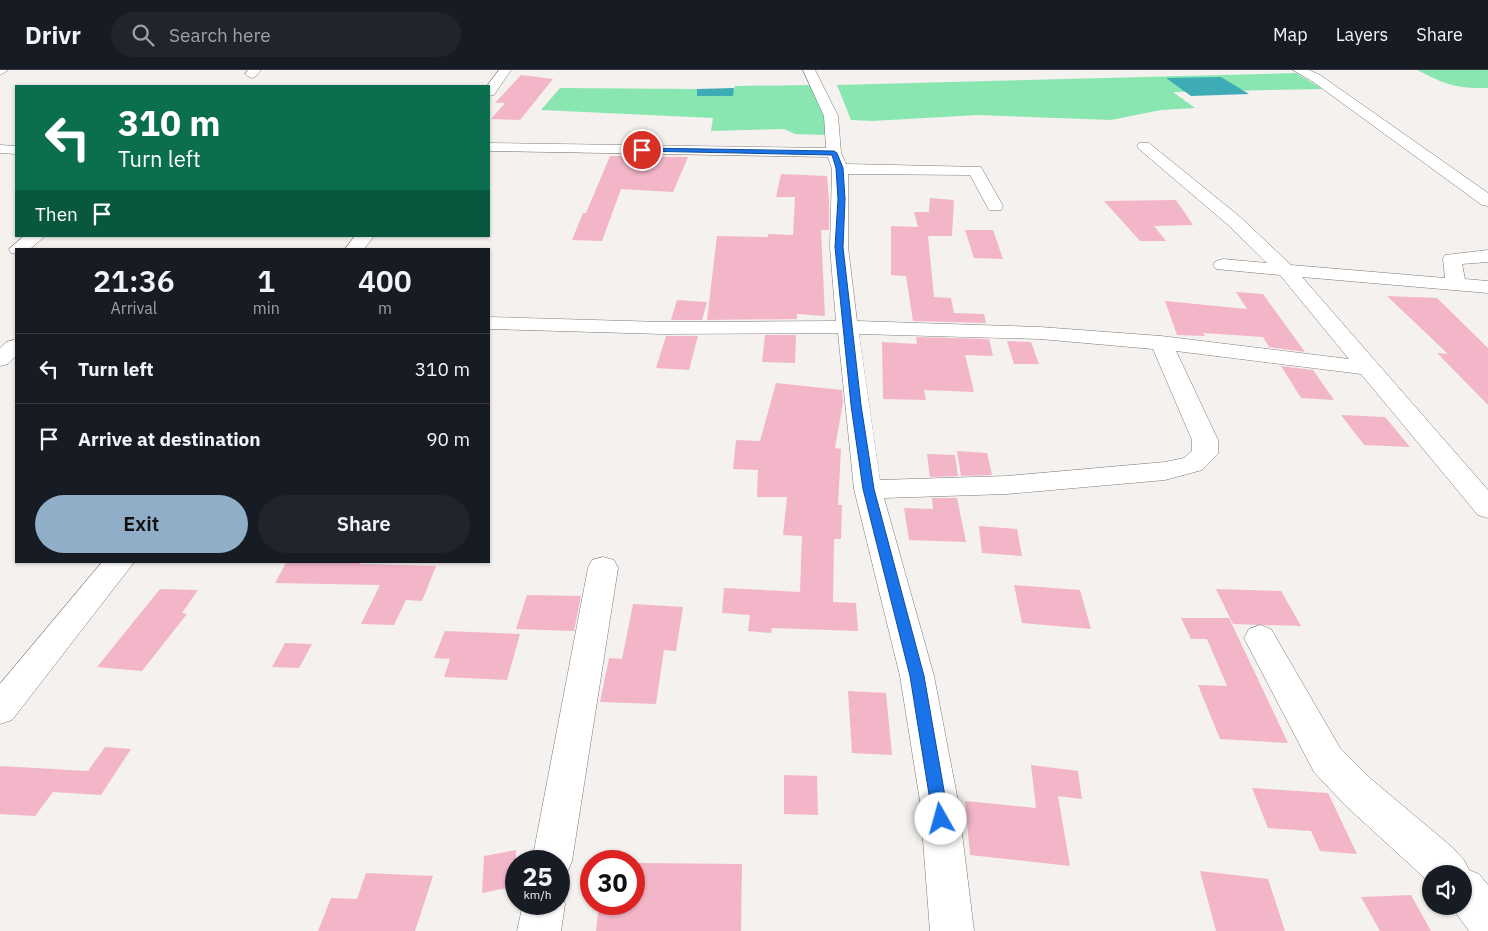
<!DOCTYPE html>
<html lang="en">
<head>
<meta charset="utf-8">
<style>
	body { margin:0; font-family:"IBM Plex Sans",sans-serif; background:#20242c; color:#f1f3f6; height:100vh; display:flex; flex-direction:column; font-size:19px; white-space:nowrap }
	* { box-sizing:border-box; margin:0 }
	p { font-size:16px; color:#9ea1a6 }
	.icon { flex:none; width:28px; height:28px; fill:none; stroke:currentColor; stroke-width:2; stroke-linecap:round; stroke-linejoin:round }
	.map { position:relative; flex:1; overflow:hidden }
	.drawer { position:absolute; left:15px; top:178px; width:475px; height:315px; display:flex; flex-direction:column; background:#171b24; border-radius:0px; box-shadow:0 1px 4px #0004 }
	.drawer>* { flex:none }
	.hud { position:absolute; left:15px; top:15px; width:475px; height:152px; border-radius:0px; box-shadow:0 1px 4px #0004; background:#0b6e4f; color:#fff; overflow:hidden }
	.controls { position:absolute; left:1422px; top:795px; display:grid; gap:10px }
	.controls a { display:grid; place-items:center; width:50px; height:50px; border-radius:50%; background:#171b24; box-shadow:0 1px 4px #0004; font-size:25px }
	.speed { position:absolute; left:505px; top:780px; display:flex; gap:10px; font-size:25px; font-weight:700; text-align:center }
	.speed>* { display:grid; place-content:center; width:65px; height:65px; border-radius:50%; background:#171b24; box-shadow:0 1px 4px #0004; line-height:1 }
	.speed small { font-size:12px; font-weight:400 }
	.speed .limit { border:8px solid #d22; background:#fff; color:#111 }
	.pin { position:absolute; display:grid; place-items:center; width:42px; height:42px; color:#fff; margin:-21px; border:2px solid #fff; border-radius:50%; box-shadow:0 1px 5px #0007 }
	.me { position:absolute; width:55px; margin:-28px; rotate:353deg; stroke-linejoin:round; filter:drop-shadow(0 0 4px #0008) }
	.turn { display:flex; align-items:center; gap:18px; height:105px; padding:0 20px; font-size:22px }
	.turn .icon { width:65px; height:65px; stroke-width:2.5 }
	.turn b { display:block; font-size:35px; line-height:42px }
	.then { display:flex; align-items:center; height:48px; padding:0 20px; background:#0003; gap:10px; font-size:19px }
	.eta { display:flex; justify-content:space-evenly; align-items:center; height:85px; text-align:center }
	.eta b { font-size:30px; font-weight:600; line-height:35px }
	.cta { display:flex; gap:10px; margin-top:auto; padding:10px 20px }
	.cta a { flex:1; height:58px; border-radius:30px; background:#90aec8; color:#111; font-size:20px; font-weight:600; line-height:58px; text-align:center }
	.cta a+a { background:#20242c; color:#f1f3f6 }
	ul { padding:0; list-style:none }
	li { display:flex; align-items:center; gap:15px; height:70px; padding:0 20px; border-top:1px solid #363941 }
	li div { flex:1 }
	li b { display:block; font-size:19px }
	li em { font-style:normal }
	header { display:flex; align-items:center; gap:30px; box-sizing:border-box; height:70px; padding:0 25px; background:#171b24; border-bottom:1px solid #363941 }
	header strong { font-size:24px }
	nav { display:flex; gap:28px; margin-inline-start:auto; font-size:18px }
	.search { width:350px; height:45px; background:#20242c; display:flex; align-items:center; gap:12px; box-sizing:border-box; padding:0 18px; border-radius:28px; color:#9ea1a6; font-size:19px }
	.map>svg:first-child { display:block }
	.green { fill:#8ae6b1 }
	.water { fill:#3eacb6 }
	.building { fill:#f3b6c9 }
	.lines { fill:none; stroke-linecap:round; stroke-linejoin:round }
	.minor-casing { stroke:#7c7977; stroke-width:1 }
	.minor { fill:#fff; fill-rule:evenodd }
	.route { fill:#1a73e8; stroke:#114b97 }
</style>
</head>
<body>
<header>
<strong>Drivr</strong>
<div class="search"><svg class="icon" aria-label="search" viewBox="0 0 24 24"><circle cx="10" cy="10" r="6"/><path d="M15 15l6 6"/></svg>Search here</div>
<nav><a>Map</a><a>Layers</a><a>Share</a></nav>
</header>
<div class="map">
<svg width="1488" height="861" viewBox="0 0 1488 861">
	<rect width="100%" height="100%" fill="#f4f1ee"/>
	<path class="green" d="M1417,0H1488V18C1456,19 1445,14 1417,0Z
		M1296,3L1323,19L1173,22L1195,38L1161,40L1111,50L978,45L872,51L851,50L837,15Z
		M812,15L823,41L826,65L795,64L784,59L711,61L713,48L541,40L560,18L697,19V26H732L735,16Z"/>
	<path class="water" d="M1221,7L1249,24L1191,26L1166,8Z
		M734,18L733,26H697V19Z"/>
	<path class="building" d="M521,5L553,9L520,50L491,49L505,33H495Z
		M610,86L688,87L673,122L621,119L602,171L572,170L583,143H586Z
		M781,104L827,106L829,130V160H821L825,246L797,244V249L707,250L717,166L768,167V164L793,165L795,127H776Z
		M930,128L954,130L952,166H928L934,227L951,228L954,243L984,244L986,253L913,251L906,206L891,205V156L918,157L914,142H929Z
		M1176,130L1193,155L1154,156L1166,171H1140L1104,131Z
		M965,160H993L1003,189L974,188Z
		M1236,222L1263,224L1305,282L1269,277L1263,267L1203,263L1205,266L1177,265L1165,231L1247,239Z
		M1387,226L1437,228L1488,278V335L1437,283L1448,284Z
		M677,230L707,232L702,250H671Z
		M765,265H796L795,293L762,292Z
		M666,266H698L689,300L656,298Z
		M916,267L989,269L993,286L965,285L974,322L924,320L926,330L883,329L882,272L917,274Z
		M1007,271L1031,272L1039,294H1014Z
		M1281,296L1313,300L1334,330L1301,328Z
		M776,313L842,320L843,332L835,378L841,379L838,435H842L841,469H834L833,532L856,533L858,561L772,558L771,563L748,561L750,545L722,543L724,518L800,522L802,466L783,465L787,427H757L758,400L733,399L736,370L760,371Z
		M1341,345L1385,347L1410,377L1364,375Z
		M957,381L987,383L992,405L961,406Z
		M927,384L955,385L958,406L930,407Z
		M932,428H957L966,472L909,470L904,438L933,439Z
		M979,456L1017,459L1022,486L982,483Z
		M287,491H361L360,494L436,496L422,531L406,530L394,555L361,554L380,515L275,513Z
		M1014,515L1080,520L1091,559L1022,553Z
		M160,519L198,520L182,543L187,544L142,601L97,597Z
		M1216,519L1281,521L1301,556L1233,554Z
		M527,525L581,526L574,561L516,559Z
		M633,534L683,537L676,581L664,580L656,634L600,632L609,588L622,589Z
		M1181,548H1229L1288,673L1220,669L1198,615L1227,616L1207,569H1191Z
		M445,561L520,564L507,610L444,607L450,589L434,588Z
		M285,573L312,574L299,598L272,597Z
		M848,621L886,623L892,685L852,683Z
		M105,677L131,679L101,725L53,722L35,746L0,744V696L88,701Z
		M1031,695L1078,701L1082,729L1058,726L1070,796L970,785L965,731L1036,738Z
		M784,705L817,706L818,745L784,744Z
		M1252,718L1328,723L1357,784L1320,781L1311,761L1268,758Z
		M516,780V816L482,823L484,786Z
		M634,793L742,794L741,861H596L599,834H634Z
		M1200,801L1268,809L1285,861H1216Z
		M366,803L433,806L415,861H318L331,828L357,829Z
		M1411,825L1431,861H1380L1361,827Z"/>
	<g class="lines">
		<g class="minor-casing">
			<path id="minor" d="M0,0H8L0,5Z
				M248,0H261L255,7L251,8L245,4Z
				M499,0H511L494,25L489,26V16H487Z
				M803,0H815L838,46L841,83L846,94L981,97L1003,136L1001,140H989L970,105L848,104V177L857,251L1040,257L1161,266L1349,289L1280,205L1216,199L1213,195L1216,191L1223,189L1267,193L1227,154L1139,79L1137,76L1139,73H1149L1239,146L1291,195L1445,208L1443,189L1445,185L1488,180V192L1462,194L1465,209L1488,211V223L1302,207L1488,420V448L1478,445L1361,304L1176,281L1218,370V384L1202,400L1165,410L1007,424L884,428L934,606L958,731L974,861H930L920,731L900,606L854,419L838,263L662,264L489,259V247L662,252L836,251L830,177L832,99L828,87L489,81V73L826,78L824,46ZM859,264L1040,269L1153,279L1192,370V381L1184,388L1165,392L1007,406L880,410Z
				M1293,0H1309L1320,5L1488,123V136L1482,135L1312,11Z
				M0,75L16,76V84L0,83Z
				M24,166H45L30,179H16V184L11,183L9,179Z
				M355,166H374L364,179H345Z
				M14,270L16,271V286L8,294L0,296V278L6,272Z
				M603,487L614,490L618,498L572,791L566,805L559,808V791H532L588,498L592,490Z
				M103,491H135L12,650L0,654V614Z
				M1260,555L1271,559L1340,678L1371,709L1452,777L1464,790L1469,800L1479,804L1488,815V861H1469L1451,836H1464V804H1431V814L1345,735L1314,702L1244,568L1249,559Z
				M559,819L565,834L561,861H517L523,834H559Z"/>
		</g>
		<use href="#minor" class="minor"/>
	</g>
	<path class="route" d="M642,78L834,81L837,83L843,98L845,129L843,177L861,335L874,419L924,606L949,749L947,755L941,757L935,755L933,749L910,606L863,419L851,335L835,177L838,129L836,98L832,85L640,81Z"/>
</svg>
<div class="controls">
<a><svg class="icon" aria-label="sound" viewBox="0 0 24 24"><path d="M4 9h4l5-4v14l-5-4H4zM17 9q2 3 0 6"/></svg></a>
</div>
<div class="speed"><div>25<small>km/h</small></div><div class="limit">30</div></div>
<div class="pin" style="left:642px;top:80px;background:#d93025"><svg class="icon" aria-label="arrive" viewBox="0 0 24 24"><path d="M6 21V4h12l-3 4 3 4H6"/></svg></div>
<svg class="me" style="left:941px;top:749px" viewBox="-20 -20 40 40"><circle r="19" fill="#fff"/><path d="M0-13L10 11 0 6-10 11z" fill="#1a73e8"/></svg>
<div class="hud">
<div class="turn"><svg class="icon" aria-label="left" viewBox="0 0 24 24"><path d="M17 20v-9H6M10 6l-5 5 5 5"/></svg><div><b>310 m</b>Turn left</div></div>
<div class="then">Then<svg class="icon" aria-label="arrive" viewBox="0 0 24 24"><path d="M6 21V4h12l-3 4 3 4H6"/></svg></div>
</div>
<section class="drawer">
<div class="eta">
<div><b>21:36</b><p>Arrival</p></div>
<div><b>1</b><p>min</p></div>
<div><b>400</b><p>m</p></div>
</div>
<ul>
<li><svg class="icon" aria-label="left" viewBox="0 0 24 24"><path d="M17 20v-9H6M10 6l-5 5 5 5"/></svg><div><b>Turn left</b></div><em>310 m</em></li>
<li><svg class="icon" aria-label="arrive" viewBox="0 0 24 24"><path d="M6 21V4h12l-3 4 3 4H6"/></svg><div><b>Arrive at destination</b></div><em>90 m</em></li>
</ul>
<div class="cta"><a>Exit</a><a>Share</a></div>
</section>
</div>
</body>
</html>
